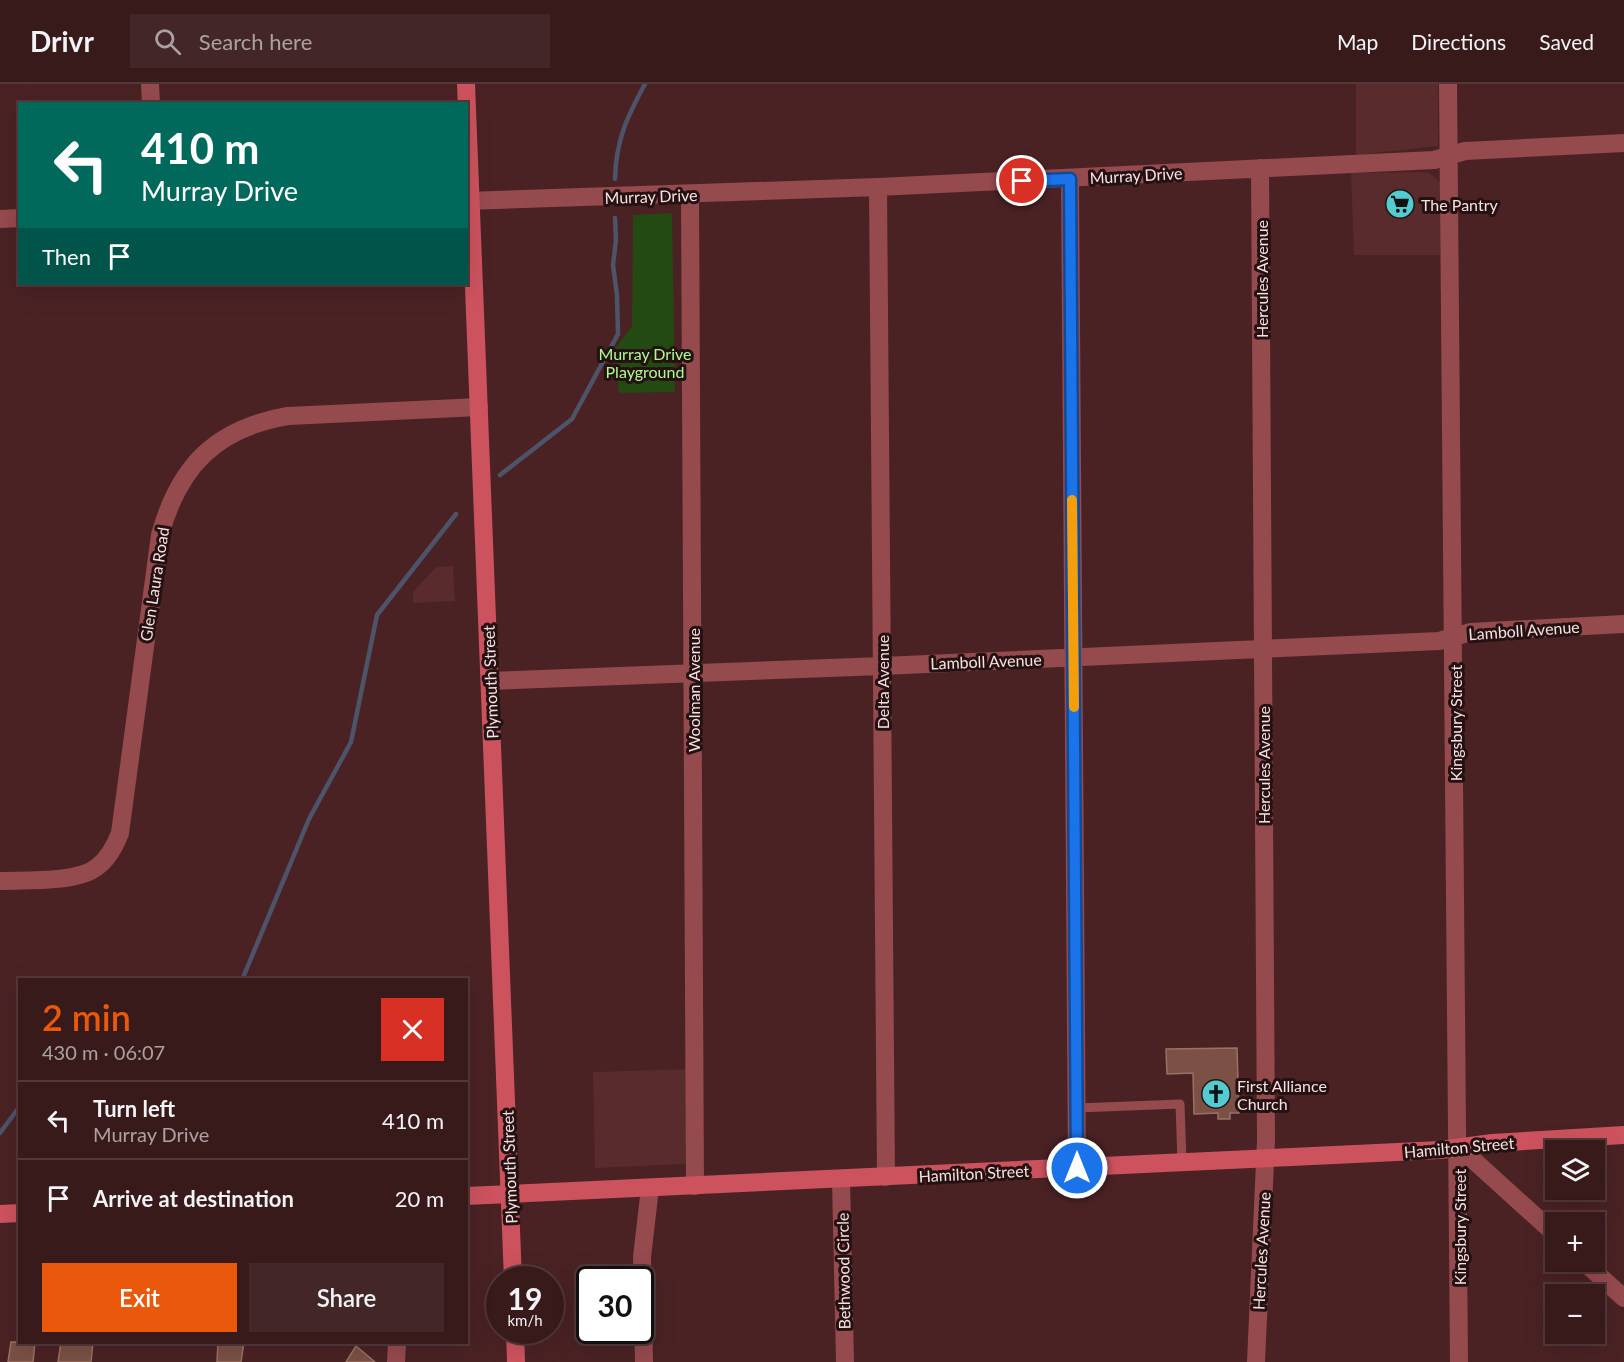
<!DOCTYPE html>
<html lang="en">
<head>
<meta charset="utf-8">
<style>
	body { margin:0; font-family:Lato,sans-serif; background:#432728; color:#f1f3f6; height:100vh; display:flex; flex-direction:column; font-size:22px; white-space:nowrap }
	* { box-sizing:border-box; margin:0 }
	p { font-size:20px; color:#aba1a3 }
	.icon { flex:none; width:33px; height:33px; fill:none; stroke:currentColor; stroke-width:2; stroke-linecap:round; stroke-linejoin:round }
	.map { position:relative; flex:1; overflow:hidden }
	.side { position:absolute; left:18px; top:894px; width:450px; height:366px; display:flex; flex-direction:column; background:#381a1b; border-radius:0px; box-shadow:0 6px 24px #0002,0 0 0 2px #52383a }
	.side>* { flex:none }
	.top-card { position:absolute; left:18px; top:18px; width:450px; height:183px; border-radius:0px; box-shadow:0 6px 24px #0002,0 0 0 2px #52383a; background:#00695c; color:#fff; overflow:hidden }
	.controls { position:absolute; left:1545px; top:1056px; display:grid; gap:12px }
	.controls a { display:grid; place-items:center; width:60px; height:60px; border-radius:0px; background:#381a1b; box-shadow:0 6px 24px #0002,0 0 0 2px #52383a; font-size:30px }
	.speed { position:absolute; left:486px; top:1182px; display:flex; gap:12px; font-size:30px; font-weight:700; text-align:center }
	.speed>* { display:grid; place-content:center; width:78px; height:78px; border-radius:50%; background:#381a1b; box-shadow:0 6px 24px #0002,0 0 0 2px #52383a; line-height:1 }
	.speed small { font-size:15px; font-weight:400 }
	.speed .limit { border:3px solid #111; border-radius:9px; background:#fff; color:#111 }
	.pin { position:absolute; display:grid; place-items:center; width:51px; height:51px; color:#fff; margin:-26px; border:3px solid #fff; border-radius:50%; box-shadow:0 2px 6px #0007 }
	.me { position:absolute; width:66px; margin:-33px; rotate:0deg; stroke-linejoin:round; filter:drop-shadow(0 0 4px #0008) }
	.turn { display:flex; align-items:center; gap:21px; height:126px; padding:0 24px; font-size:27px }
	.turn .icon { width:78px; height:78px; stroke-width:2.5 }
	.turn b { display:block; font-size:42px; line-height:51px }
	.then { display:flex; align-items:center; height:57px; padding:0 24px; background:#0003; gap:12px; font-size:22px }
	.round { display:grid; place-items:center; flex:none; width:63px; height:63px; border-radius:0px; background:#432728 }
	.headline { display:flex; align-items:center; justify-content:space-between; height:102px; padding:0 24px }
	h1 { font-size:36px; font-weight:600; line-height:45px; color:#ea580c }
	.primary-button { display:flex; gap:12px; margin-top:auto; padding:12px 24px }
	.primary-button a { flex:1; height:69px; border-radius:0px; background:#ea580c; color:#fff; font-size:24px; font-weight:600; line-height:69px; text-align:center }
	.primary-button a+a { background:#432728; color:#f1f3f6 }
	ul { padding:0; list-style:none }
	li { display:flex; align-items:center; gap:18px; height:78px; padding:0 24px; border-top:2px solid #52383a }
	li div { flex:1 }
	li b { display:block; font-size:22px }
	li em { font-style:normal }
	header { display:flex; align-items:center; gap:36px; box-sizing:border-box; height:84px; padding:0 30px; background:#381a1b; border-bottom:2px solid #52383a }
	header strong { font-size:28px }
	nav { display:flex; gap:33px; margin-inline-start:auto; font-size:21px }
	.search { width:420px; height:54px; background:#432728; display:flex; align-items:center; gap:15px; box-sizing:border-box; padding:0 21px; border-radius:0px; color:#aba1a3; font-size:22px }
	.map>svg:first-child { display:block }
	.built { fill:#592b2d }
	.green { fill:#234a12 }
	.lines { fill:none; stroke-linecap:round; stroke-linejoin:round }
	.stream { stroke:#4d5469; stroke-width:4.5 }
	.building { fill:#7a5144; stroke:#9c7062; stroke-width:1.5 }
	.lane { stroke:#954a4e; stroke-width:9 }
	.street { stroke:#954a4e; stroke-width:18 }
	.secondary { stroke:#cc535e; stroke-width:18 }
	.route-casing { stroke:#114b97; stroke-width:15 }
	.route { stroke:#1a73e8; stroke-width:10 }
	.slow { stroke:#f59e0b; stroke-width:10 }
	.labels { text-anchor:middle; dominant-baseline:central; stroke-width:6; stroke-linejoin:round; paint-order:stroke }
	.street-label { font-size:16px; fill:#fadfdf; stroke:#241213 }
	.poi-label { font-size:16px; fill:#fadfdf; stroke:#241213; text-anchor:start }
	.park-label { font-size:16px; fill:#aefb92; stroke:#241213 }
</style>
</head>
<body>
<header>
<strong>Drivr</strong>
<div class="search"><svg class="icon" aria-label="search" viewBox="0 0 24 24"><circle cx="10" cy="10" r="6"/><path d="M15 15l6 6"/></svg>Search here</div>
<nav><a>Map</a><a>Directions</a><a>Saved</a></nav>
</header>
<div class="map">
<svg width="1624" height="1278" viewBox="0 0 1624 1278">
	<rect width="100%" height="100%" fill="#4a2224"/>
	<path class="built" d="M1356,0H1438V62L1356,71Z
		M1428,88L1440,98V171H1354L1351,89Z
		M453,482L455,517L413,519V508L436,483Z
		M689,985V1073L685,1080L595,1084L593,988Z"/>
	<path class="green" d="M672,129L675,308L619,309L614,266L632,242L633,131Z"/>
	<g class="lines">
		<path class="stream" d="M615,95C616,56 627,33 645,0
			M500,391L572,335L618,250L617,211L613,181L616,156L615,134
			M242,896L309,735L351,658L377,531L456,430
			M0,1049L20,1022"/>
	</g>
	<path class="building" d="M1237,964L1239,1029H1230V1035H1218V1029L1194,1030L1193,989L1167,990L1166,965Z
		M11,1258H35L33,1278H8Z
		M61,1258H93L91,1278H58Z
		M218,1258H244L241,1278H217Z
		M356,1262L375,1278H346Z"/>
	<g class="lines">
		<path class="lane" d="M1077,1024L1180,1020L1182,1078"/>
		<path class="street" d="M150,0L151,20
			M1448,0L1459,1278
			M1070,95L1077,1084
			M878,103L886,1093
			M690,111L695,1102
			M466,117L878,103L1434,76L1465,67L1624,59
			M0,135L20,134
			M490,597L882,582L1439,557L1471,548L1624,540
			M0,797C25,796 77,799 97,783C108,775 115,762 120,749L160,451C179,382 216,344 288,332L479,323
			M1459,1063L1556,1151
			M841,1096L845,1278
			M1584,1178L1624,1214
			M396,1278L397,1258
			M644,1278L642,1173L650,1104
			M1256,1278L1266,1056L1260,84"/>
		<path class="secondary" d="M466,0L513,1196
			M466,1112L1440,1066L1492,1059L1624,1051
			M0,1130L20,1129
			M515,1246L516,1278"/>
	</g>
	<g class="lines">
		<g class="route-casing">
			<path id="route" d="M1022,97L1070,95L1077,1084"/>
		</g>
		<use href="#route" class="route"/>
		<path class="slow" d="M1072,416L1074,623"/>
	</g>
	<defs>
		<g id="supermarket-disc" transform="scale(1.5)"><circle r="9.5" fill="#52ccd0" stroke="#241213"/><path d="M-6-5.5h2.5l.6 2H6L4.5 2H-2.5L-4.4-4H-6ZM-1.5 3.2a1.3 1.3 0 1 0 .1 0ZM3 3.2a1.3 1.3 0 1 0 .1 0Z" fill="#111"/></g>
		<g id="church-disc" transform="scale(1.5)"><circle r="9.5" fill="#52ccd0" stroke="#241213"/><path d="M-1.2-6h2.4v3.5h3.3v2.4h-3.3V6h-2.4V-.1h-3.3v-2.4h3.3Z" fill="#111"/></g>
	</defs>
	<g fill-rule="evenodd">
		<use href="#supermarket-disc" x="1400" y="120"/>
		<use href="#church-disc" x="1216" y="1010"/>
	</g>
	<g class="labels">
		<g class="street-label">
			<text transform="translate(1136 91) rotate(-3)">Murray Drive</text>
			<text transform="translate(651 112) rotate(-2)">Murray Drive</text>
			<text transform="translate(1261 195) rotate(-90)">Hercules Avenue</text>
			<text transform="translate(154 500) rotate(-81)">Glen Laura Road</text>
			<text transform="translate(1524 546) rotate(-4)">Lamboll Avenue</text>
			<text transform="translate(986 577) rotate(-2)">Lamboll Avenue</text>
			<text transform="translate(490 598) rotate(-92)">Plymouth Street</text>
			<text transform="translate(882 598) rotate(-90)">Delta Avenue</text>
			<text transform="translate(693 606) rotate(-90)">Woolman Avenue</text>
			<text transform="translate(1455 639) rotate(-90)">Kingsbury Street</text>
			<text transform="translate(1263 681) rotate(-90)">Hercules Avenue</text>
			<text transform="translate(1459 1063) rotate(-5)">Hamilton Street</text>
			<text transform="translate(509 1083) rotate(-92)">Plymouth Street</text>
			<text transform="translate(974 1089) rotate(-3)">Hamilton Street</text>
			<text transform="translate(1459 1143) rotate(-90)">Kingsbury Street</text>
			<text transform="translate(1261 1167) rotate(-87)">Hercules Avenue</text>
			<text transform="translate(843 1187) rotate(-91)">Bethwood Circle</text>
		</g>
		<g class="poi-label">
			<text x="1421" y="120">The Pantry</text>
			<text x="1237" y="1001">First Alliance<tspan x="1237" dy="18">Church</tspan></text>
		</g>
		<g class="park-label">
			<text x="645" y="269">Murray Drive<tspan x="645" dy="18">Playground</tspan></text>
		</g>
	</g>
</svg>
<div class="controls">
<a><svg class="icon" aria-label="layers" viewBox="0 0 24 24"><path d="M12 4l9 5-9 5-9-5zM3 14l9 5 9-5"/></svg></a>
<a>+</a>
<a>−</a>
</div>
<div class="speed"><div>19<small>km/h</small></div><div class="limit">30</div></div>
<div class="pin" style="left:1022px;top:97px;background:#d93025"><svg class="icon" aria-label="arrive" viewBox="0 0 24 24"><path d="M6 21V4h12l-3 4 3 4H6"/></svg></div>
<svg class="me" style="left:1077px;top:1084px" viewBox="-20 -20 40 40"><circle r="17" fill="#1a73e8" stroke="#fff" stroke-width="3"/><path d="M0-11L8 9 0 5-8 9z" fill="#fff"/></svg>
<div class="top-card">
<div class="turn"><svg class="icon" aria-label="left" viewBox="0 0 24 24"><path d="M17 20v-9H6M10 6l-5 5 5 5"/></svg><div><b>410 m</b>Murray Drive</div></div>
<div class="then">Then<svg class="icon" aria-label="arrive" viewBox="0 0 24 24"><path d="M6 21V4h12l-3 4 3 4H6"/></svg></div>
</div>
<section class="side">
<div class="headline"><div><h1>2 min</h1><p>430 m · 06:07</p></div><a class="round" style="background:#d93025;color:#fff"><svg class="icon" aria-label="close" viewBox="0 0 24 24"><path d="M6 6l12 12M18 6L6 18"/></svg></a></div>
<ul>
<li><svg class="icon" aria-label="left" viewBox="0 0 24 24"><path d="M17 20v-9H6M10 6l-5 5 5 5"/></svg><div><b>Turn left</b><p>Murray Drive</p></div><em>410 m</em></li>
<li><svg class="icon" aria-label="arrive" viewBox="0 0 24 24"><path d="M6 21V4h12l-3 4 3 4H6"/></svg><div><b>Arrive at destination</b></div><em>20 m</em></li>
</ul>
<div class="primary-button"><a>Exit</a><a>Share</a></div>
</section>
</div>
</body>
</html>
